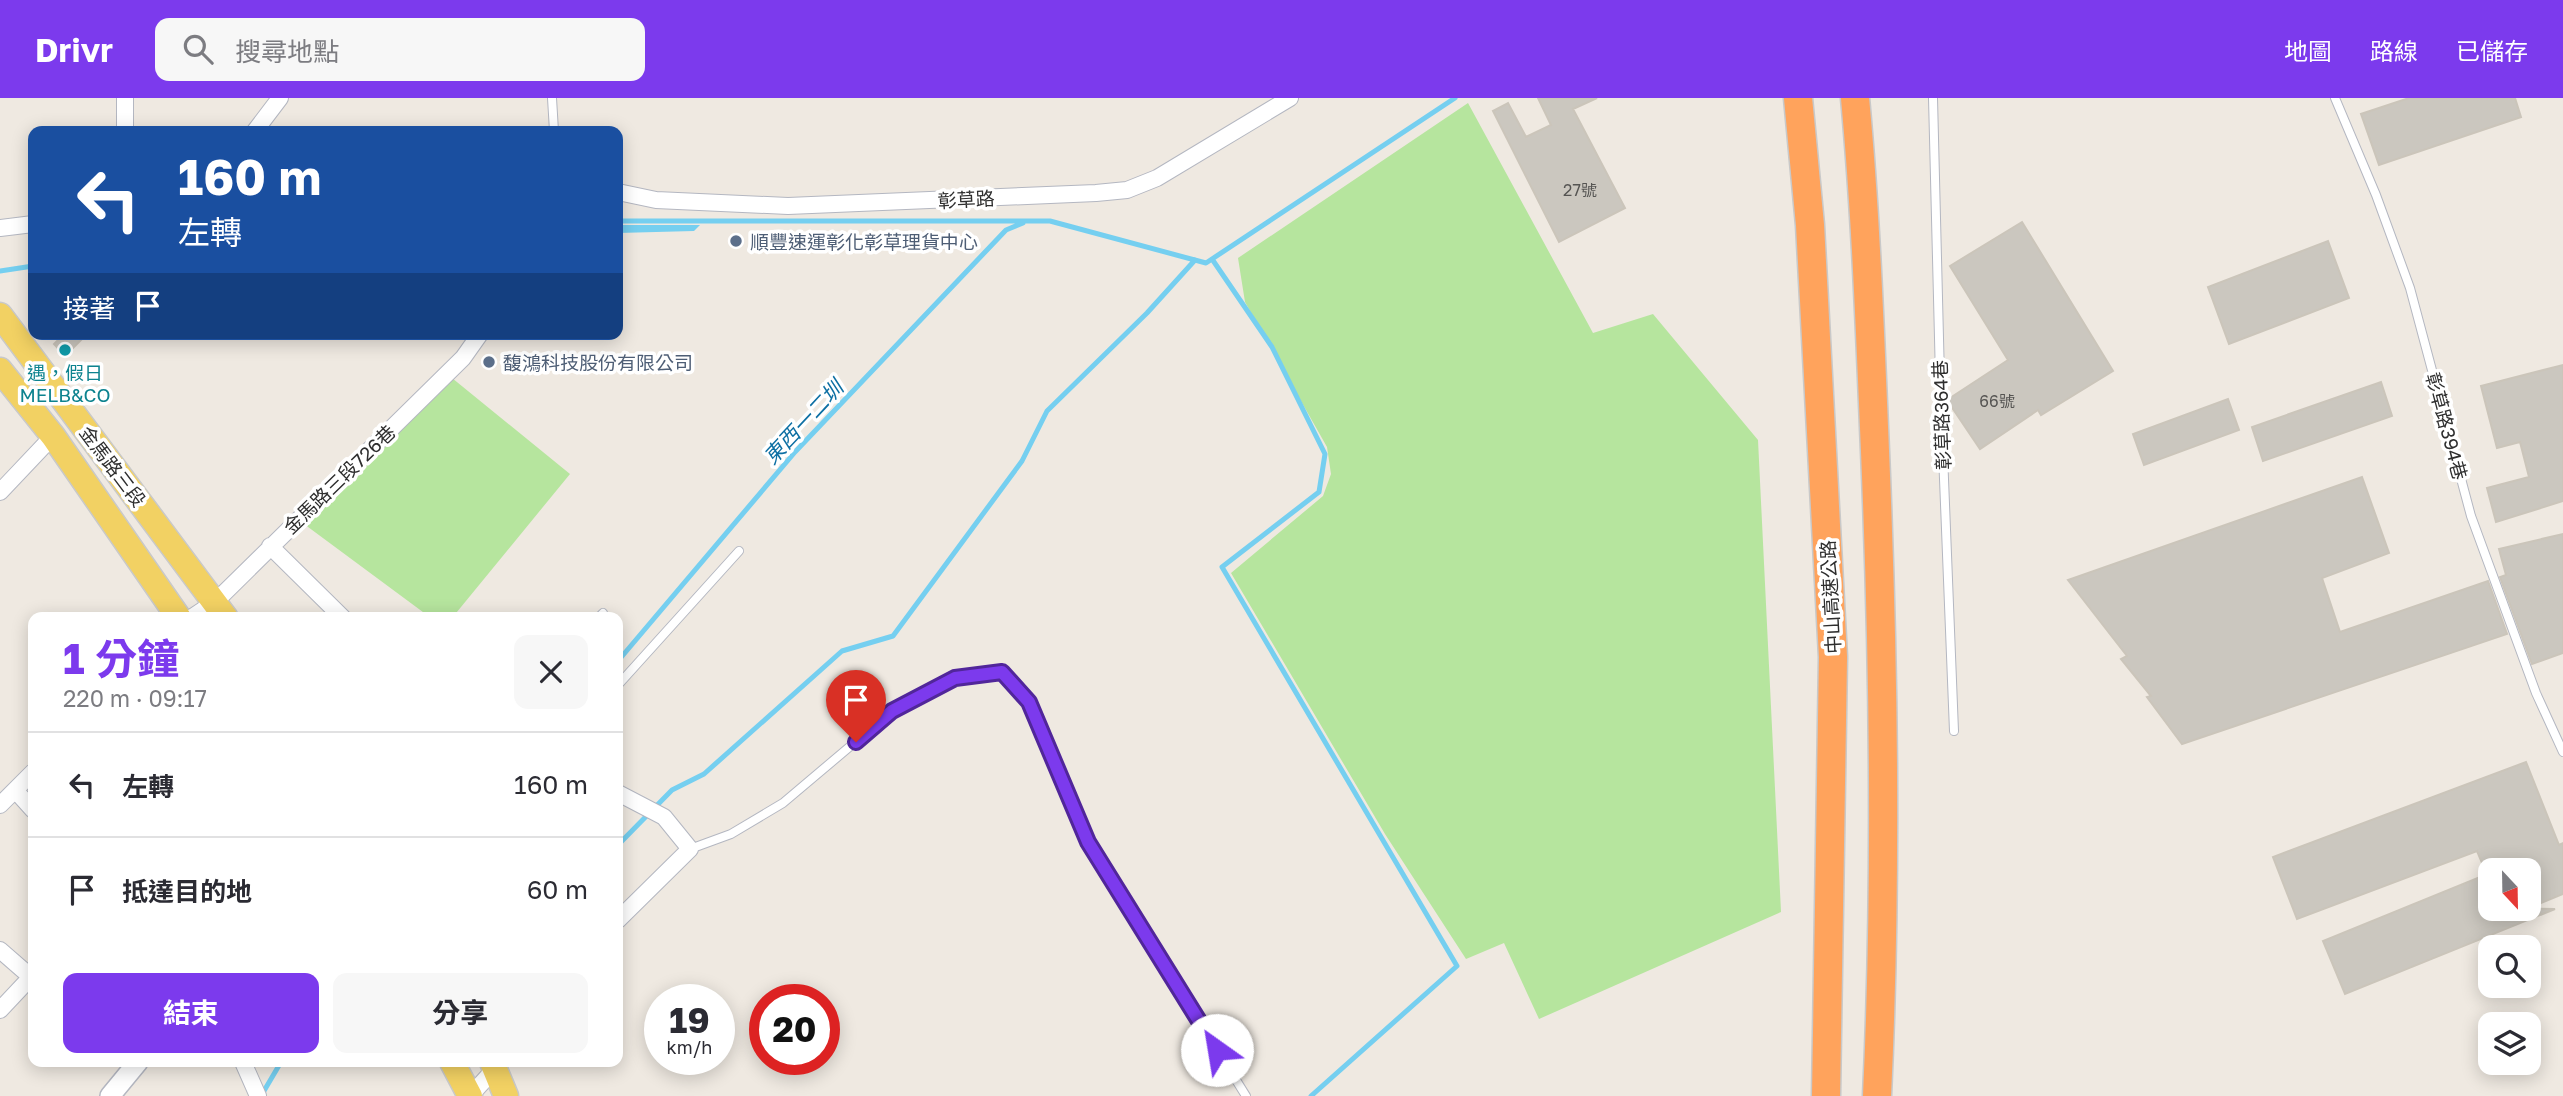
<!DOCTYPE html>
<html lang="zh-TW">
<head>
<meta charset="utf-8">
<style>
	body { margin:0; font-family:"Golos Text","Noto Sans TC",sans-serif; background:#f7f7f7; color:#2b2b33; height:100vh; display:flex; flex-direction:column; font-size:26px; white-space:nowrap }
	* { box-sizing:border-box; margin:0 }
	p { font-size:23px; color:#7c7c81 }
	.icon { flex:none; width:38px; height:38px; fill:none; stroke:currentColor; stroke-width:2; stroke-linecap:round; stroke-linejoin:round }
	.map { position:relative; flex:1; overflow:hidden }
	.details { position:absolute; left:28px; top:514px; width:595px; height:455px; display:flex; flex-direction:column; background:#fff; border-radius:14px; box-shadow:0 4px 18px #0003 }
	.details>* { flex:none }
	.banner { position:absolute; left:28px; top:28px; width:595px; height:214px; border-radius:14px; box-shadow:0 4px 18px #0003; background:#1a4fa0; color:#fff; overflow:hidden }
	.needle { width:46px; rotate:158deg }
	.tools { position:absolute; left:2478px; top:760px; display:grid; gap:14px }
	.tools a { display:grid; place-items:center; width:63px; height:63px; border-radius:14px; background:#fff; box-shadow:0 4px 18px #0003; font-size:35px }
	.speed { position:absolute; left:644px; top:886px; display:flex; gap:14px; font-size:35px; font-weight:700; text-align:center }
	.speed>* { display:grid; place-content:center; width:91px; height:91px; border-radius:50%; background:#fff; box-shadow:0 4px 18px #0003; line-height:1 }
	.speed small { font-size:18px; font-weight:400 }
	.speed .limit { border:10px solid #d22; background:#fff; color:#111 }
	.pin { position:absolute; display:grid; place-items:center; width:60px; height:60px; color:#fff; margin:-72px -30px; border-radius:50% 50% 50% 0; rotate:-45deg; box-shadow:0 0 7px #0007 }
	.pin .icon { rotate:45deg }
	.me { position:absolute; width:77px; margin:-38px; rotate:328deg; stroke-linejoin:round; filter:drop-shadow(0 0 5px #0008) }
	.turn { display:flex; align-items:center; gap:24px; height:147px; padding:0 35px; font-size:32px }
	.turn .icon { width:91px; height:91px; stroke-width:2.5 }
	.turn b { display:block; font-size:49px; line-height:60px }
	.then { display:flex; align-items:center; height:66px; padding:0 35px; background:#0003; gap:14px; font-size:26px }
	.round { display:grid; place-items:center; flex:none; width:74px; height:74px; border-radius:14px; background:#f7f7f7 }
	.headline { display:flex; align-items:center; justify-content:space-between; height:119px; padding:0 35px }
	h1 { font-size:42px; font-weight:700; line-height:52px; color:#7c3aed }
	.action { display:flex; gap:14px; margin-top:auto; padding:14px 35px }
	.action a { flex:1; height:80px; border-radius:14px; background:#7c3aed; color:#fff; font-size:28px; font-weight:700; line-height:80px; text-align:center }
	.action a+a { background:#f7f7f7; color:#2b2b33 }
	ul { padding:0; list-style:none }
	li { display:flex; align-items:center; gap:21px; height:105px; padding:0 35px; border-top:2px solid #e1e1e2 }
	li div { flex:1 }
	li b { display:block; font-size:26px }
	li em { font-style:normal }
	header { display:flex; align-items:center; gap:42px; box-sizing:border-box; height:98px; padding:0 35px; background:#7c3aed; color:#fff }
	header strong { font-size:33px }
	nav { display:flex; gap:38px; margin-inline-start:auto; font-size:24px }
	.search { width:490px; height:63px; background:#f7f7f7; display:flex; align-items:center; gap:18px; box-sizing:border-box; padding:0 24px; border-radius:14px; color:#7c7c81; font-size:26px }
	.map>svg:first-child { display:block }
	.green { fill:#b6e59e }
	.water { fill:#75cff0 }
	.lines { fill:none; stroke-linecap:round; stroke-linejoin:round }
	.stream { stroke:#75cff0; stroke-width:5 }
	.building { fill:#cbc7bf; stroke:#cbc5ba; stroke-width:2 }
	.service-casing { stroke:#b4b7c1; stroke-width:10 }
	.minor-casing { stroke:#b4b7c1; stroke-width:18 }
	.tertiary-casing { stroke:#b4b7c1; stroke-width:22 }
	.primary-casing { stroke:#c9c9c9; stroke-width:27 }
	.motorway-casing { stroke:#c9c9c9; stroke-width:31 }
	.service { stroke:#fff; stroke-width:8 }
	.minor { stroke:#fff; stroke-width:16 }
	.tertiary { stroke:#fff; stroke-width:19 }
	.primary { stroke:#f2d163; stroke-width:24 }
	.motorway { stroke:#ffa35c; stroke-width:28 }
	.route-casing { stroke:#51269a; stroke-width:18 }
	.route { stroke:#7c3aed; stroke-width:12 }
	.service-dot { fill:#5c6f8a; stroke:#fff; stroke-width:2.5 }
	.culture-dot { fill:#0f9aa8; stroke:#fff; stroke-width:2.5 }
	.labels { text-anchor:middle; dominant-baseline:central; stroke-width:7; stroke-linejoin:round; paint-order:stroke }
	.number-label { font-size:16px; fill:#555452 }
	.street-label { font-size:19px; fill:#2e2e2e; stroke:#fff }
	.service-label { font-size:19px; fill:#4e5e75; stroke:#fff; text-anchor:start }
	.culture-label { font-size:19px; fill:#0d838f; stroke:#fff }
	.water-label { font-size:21px; font-style:italic; fill:#0d6fa3; stroke:#fff }
</style>
</head>
<body>
<header>
<strong>Drivr</strong>
<div class="search"><svg class="icon" aria-label="search" viewBox="0 0 24 24"><circle cx="10" cy="10" r="6"/><path d="M15 15l6 6"/></svg>搜尋地點</div>
<nav><a>地圖</a><a>路線</a><a>已儲存</a></nav>
</header>
<div class="map">
<svg width="2563" height="998" viewBox="0 0 2563 998">
	<rect width="100%" height="100%" fill="#efe9e1"/>
	<path class="green" d="M1468,5L1593,235L1653,216L1758,342L1781,814L1539,921L1504,845L1466,861L1385,736L1231,475L1323,398L1331,376L1327,349L1245,204L1238,160Z
		M452,280L570,376L452,520H431L304,426Z"/>
	<path class="water" d="M618,127H700L694,133L618,135Z"/>
	<g class="lines">
		<path class="stream" d="M618,123H1050L1206,165L1455,0
			M1212,161L1272,249L1325,356L1319,394L1222,469L1457,868L1311,998
			M0,173L33,168
			M618,563L795,354L1006,132L1023,125
			M618,747L672,692L704,676L842,553L893,538L1022,363L1047,313L1147,215L1195,162
			M261,998L281,964"/>
	</g>
	<path class="building" d="M1538,0H1597L1573,11L1625,110L1559,144L1493,13L1508,5L1526,39L1551,27Z
		M2409,0H2515L2521,19L2379,67L2361,16Z
		M2022,124L2113,273L2041,317L2038,312L1980,351L1947,302L2008,262L1950,168Z
		M2328,143L2349,200L2229,246L2208,189Z
		M64,236H87L65,258L54,246Z
		M2563,267V403L2496,424L2487,390L2529,379L2520,344L2497,350L2481,288Z
		M2381,284L2392,318L2263,363L2252,329Z
		M2228,301L2239,332L2144,367L2133,336Z
		M2362,379L2389,455L2322,480L2340,534L2488,483L2507,536L2182,646L2147,599L2151,598L2121,561L2127,558L2068,482Z
		M2563,436V555L2532,566L2500,479L2506,477L2499,451Z
		M2526,664L2559,747L2563,745V796L2529,810V772H2485L2477,753L2297,821L2273,759Z
		M2490,775V810L2555,811L2345,896L2323,843Z"/>
	<g class="lines">
		<g class="service-casing">
			<path id="service" d="M552,0L554,33
				M1933,0L1940,280L1954,633
				M2335,0L2376,97L2410,190L2471,418L2536,595L2563,654
				M598,520L603,515
				M618,587L739,453
				M690,751L731,736L783,705L892,613L955,580L1002,574L1029,604L1088,744L1246,998"/>
		</g>
		<g class="minor-casing">
			<path id="minor" d="M125,0V33
				M255,33L280,0
				M618,94L656,102L788,108L1096,95L1127,92L1157,80L1290,0
				M0,130L33,126
				M0,394L53,338
				M270,448L343,520
				M191,520L215,504L463,260L480,236
				M15,692L33,712
				M618,695L664,719L690,751L618,822
				M0,707L33,674
				M0,852L31,879L0,912
				M243,964L258,998
				M470,998L499,966"/>
		</g>
		<g class="tertiary-casing">
			<path id="tertiary" d="M110,998L138,964"/>
		</g>
		<g class="primary-casing">
			<path id="primary" d="M0,217L226,520
				M0,272L53,338L179,520
				M452,964L470,998
				M492,964L506,998"/>
		</g>
		<g class="motorway-casing">
			<path id="motorway" d="M1798,0L1810,127L1833,559L1826,998
				M1855,0C1866,118 1870,235 1875,353C1884,568 1887,783 1877,998"/>
		</g>
		<use href="#service" class="service"/>
		<use href="#minor" class="minor"/>
		<use href="#tertiary" class="tertiary"/>
		<use href="#primary" class="primary"/>
		<use href="#motorway" class="motorway"/>
	</g>
	<g class="lines">
		<g class="route-casing">
			<path id="route" d="M856,644L892,613L955,580L1002,574L1029,604L1088,744L1217,952"/>
		</g>
		<use href="#route" class="route"/>
	</g>
	<g class="service-dot">
		<circle cx="736" cy="143" r="7"/>
		<circle cx="489" cy="264" r="7"/>
	</g>
	<circle class="culture-dot" cx="65" cy="252" r="7"/>
	<g class="labels">
		<g class="number-label">
			<text x="1580" y="92">27號</text>
			<text x="1997" y="303">66號</text>
		</g>
		<g class="street-label">
			<text transform="translate(966 101) rotate(-3)">彰草路</text>
			<text transform="translate(1941 317) rotate(-92)">彰草路364巷</text>
			<text transform="translate(2447 328) rotate(75)">彰草路394巷</text>
			<text transform="translate(113 368) rotate(53)">金馬路三段</text>
			<text transform="translate(339 381) rotate(-44)">金馬路三段726巷</text>
			<text transform="translate(1830 499) rotate(-93)">中山高速公路</text>
		</g>
		<g class="service-label">
			<text x="750" y="143">順豐速運彰化彰草理貨中心</text>
			<text x="503" y="264">馥鴻科技股份有限公司</text>
		</g>
		<g class="culture-label">
			<text x="65" y="274">遇，假日<tspan x="65" dy="22">MELB&amp;CO</tspan></text>
		</g>
		<g class="water-label">
			<text transform="translate(803 324) rotate(-47)">東西一二圳</text>
		</g>
	</g>
</svg>
<div class="tools">
<a><svg class="needle" viewBox="-14 -14 28 28"><path d="M0-13l5 13h-10z" fill="#e53935"/><path d="M0 13l5-13h-10z" fill="#7c7c81"/></svg></a>
<a><svg class="icon" aria-label="search" viewBox="0 0 24 24"><circle cx="10" cy="10" r="6"/><path d="M15 15l6 6"/></svg></a>
<a><svg class="icon" aria-label="layers" viewBox="0 0 24 24"><path d="M12 4l9 5-9 5-9-5zM3 14l9 5 9-5"/></svg></a>
</div>
<div class="speed"><div>19<small>km/h</small></div><div class="limit">20</div></div>
<div class="pin" style="left:856px;top:644px;background:#d93025"><svg class="icon" aria-label="arrive" viewBox="0 0 24 24"><path d="M6 21V4h12l-3 4 3 4H6"/></svg></div>
<svg class="me" style="left:1217px;top:952px" viewBox="-20 -20 40 40"><circle r="19" fill="#fff"/><path d="M0-13L10 11 0 6-10 11z" fill="#7c3aed"/></svg>
<div class="banner">
<div class="turn"><svg class="icon" aria-label="left" viewBox="0 0 24 24"><path d="M17 20v-9H6M10 6l-5 5 5 5"/></svg><div><b>160 m</b>左轉</div></div>
<div class="then">接著<svg class="icon" aria-label="arrive" viewBox="0 0 24 24"><path d="M6 21V4h12l-3 4 3 4H6"/></svg></div>
</div>
<section class="details">
<div class="headline"><div><h1>1 分鐘</h1><p>220 m · 09:17</p></div><a class="round"><svg class="icon" aria-label="close" viewBox="0 0 24 24"><path d="M6 6l12 12M18 6L6 18"/></svg></a></div>
<ul>
<li><svg class="icon" aria-label="left" viewBox="0 0 24 24"><path d="M17 20v-9H6M10 6l-5 5 5 5"/></svg><div><b>左轉</b></div><em>160 m</em></li>
<li><svg class="icon" aria-label="arrive" viewBox="0 0 24 24"><path d="M6 21V4h12l-3 4 3 4H6"/></svg><div><b>抵達目的地</b></div><em>60 m</em></li>
</ul>
<div class="action"><a>結束</a><a>分享</a></div>
</section>
</div>
</body>
</html>
